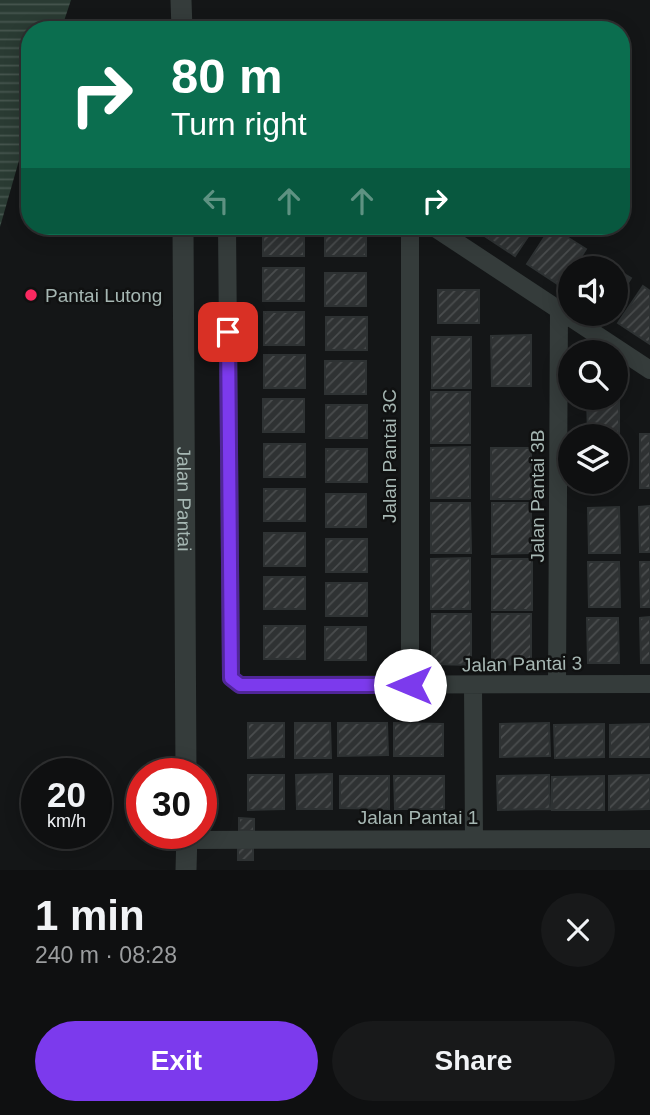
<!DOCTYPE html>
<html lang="en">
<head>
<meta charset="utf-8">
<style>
	body { margin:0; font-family:Helvetica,sans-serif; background:#18191a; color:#f1f3f6; height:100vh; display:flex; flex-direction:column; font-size:26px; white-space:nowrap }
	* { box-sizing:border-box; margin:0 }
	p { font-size:23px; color:#9b9d9f }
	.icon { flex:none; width:38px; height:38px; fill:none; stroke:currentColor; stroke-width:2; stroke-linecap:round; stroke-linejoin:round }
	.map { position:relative; height:870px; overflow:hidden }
	.details { display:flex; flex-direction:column; background:#0f1011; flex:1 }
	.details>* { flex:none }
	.banner { position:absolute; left:21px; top:21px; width:609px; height:214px; border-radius:28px; box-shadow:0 4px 18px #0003,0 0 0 2px #2f3031; background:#0b6e4f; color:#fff; overflow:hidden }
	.tools { position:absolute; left:558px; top:256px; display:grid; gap:14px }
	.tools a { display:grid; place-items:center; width:70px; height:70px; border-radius:50%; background:#0f1011; box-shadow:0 4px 18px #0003,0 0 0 2px #2f3031; font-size:35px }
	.speed { position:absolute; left:21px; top:758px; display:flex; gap:14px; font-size:35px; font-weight:700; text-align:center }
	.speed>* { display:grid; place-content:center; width:91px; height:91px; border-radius:50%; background:#0f1011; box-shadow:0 4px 18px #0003,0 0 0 2px #2f3031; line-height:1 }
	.speed small { font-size:18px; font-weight:400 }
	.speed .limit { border:10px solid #d22; background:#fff; color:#111 }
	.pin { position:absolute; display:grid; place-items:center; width:60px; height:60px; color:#fff; margin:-30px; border-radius:14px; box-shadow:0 4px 10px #0006 }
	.me { position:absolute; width:77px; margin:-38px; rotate:270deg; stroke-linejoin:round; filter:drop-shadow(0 0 5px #0008) }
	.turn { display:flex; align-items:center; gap:24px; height:147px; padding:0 35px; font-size:32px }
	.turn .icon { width:91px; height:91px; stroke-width:2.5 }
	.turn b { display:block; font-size:49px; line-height:60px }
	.lanes { display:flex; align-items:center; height:66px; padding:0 35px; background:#0003; justify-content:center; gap:35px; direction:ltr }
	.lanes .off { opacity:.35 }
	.round { display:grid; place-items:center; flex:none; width:74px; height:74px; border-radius:37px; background:#18191a }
	.summary { display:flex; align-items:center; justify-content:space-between; height:119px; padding:0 35px }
	h1 { font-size:42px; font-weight:700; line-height:52px }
	.action { display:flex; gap:14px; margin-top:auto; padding:14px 35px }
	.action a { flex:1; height:80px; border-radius:42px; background:#7c3aed; color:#fff; font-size:28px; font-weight:700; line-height:80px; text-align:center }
	.action a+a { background:#18191a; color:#f1f3f6 }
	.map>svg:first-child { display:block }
	.water { fill:url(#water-rules) }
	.building { fill:url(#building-hatch); stroke:#2e3233; stroke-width:2 }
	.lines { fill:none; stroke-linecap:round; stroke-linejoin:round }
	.minor { stroke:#353c3b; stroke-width:18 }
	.tertiary { stroke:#353c3b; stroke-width:21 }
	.route-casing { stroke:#51269a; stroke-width:18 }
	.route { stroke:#7c3aed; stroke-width:12 }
	.poi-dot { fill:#fa2960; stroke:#101111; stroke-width:2.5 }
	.labels { text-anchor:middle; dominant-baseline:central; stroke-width:5; stroke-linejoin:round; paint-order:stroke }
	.poi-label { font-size:19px; fill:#a6b7b3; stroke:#101111; text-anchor:start }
	.street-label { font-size:19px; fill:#a6b7b3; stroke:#101111 }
</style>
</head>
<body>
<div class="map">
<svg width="650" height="870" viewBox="0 0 650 870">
	<defs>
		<pattern id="water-rules" width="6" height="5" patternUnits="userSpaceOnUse" patternTransform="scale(1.75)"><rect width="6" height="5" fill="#2a3b33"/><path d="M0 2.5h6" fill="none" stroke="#46554e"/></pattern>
		<pattern id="building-hatch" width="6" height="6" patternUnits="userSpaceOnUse" patternTransform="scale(1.75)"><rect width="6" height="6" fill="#2f3233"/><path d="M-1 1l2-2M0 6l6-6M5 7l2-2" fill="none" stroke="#4a4d4e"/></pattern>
	</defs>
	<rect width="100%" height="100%" fill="#141617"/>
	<path class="water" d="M0,0H71L61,30H30V122L0,227Z"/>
	<path class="building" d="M263,226H304V256H263Z
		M325,226H366V256H325Z
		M485,226H535L515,256L480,233Z
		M551,227L586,249L574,268H570L562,287L527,264Z
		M596,256L615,268H589Z
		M263,268H304V301H263Z
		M616,269L631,278L616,302Z
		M325,273H366V306H325Z
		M643,286L650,291V344L618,323Z
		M438,290H479V323H438Z
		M264,312H304V345H264Z
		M326,317H367V350H326Z
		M531,335V386H492L491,336Z
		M432,337H471V388H432Z
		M264,355H305V388H264Z
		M325,361H366V394H325Z
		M431,392H470V443H431Z
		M616,395H619V441H616V436H588L587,397Z
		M263,399H304V432H263Z
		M326,405H367V438H326Z
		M640,434H650V488H640Z
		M264,444H305V477H264Z
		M470,447V498H431V448Z
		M491,448H531V499H491Z
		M326,449H367V482H326Z
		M264,489H305V521H264Z
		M326,494H366V527H326Z
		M431,503H470L471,553H431Z
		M492,503H531V553L492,554Z
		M650,506V552H640L639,507Z
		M619,507L620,553H589L588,508Z
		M264,533H305V566H264Z
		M326,539H367V572H326Z
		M470,558V609H431V559Z
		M492,559H532V610H492Z
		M588,562H619L620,607H589Z
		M640,562H650V607H641Z
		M264,577H305V609H264Z
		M326,583H367V616H326Z
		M432,614H471V665L432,664Z
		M492,614H531V664L492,665Z
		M650,617V663H641L640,618Z
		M587,618H618L619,663H588Z
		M264,626H305V659H264Z
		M325,627H366V660H325Z
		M248,723H284V757L248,758Z
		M295,723H330L331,758H295Z
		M338,723H387L388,755L338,756Z
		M394,723L443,724V756H394Z
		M549,723L550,756L500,757V724Z
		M604,724V757L555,758L554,725Z
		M650,724V757H610V725Z
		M332,774V809H297L296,775Z
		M248,775H284V809L248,810Z
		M549,775L550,809L498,810L497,776Z
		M650,775V809L609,810V776Z
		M340,776H389V809L340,808Z
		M394,776H444V809H395Z
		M604,776V810H552V777Z
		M239,818L254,819V831L239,830Z
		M238,848H253V860H238Z"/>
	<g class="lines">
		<path class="minor" d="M227,226L231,678L240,685L650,684
			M410,226V685
			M432,226L650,370
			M557,684L559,309
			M473,685L474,838
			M187,840L650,839"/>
		<g class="tertiary">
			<path d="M181,0L182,30"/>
			<path id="s1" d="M183,226L186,774"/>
			<path d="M186,870L187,833"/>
		</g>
	</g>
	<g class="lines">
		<g class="route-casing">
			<path id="route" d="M228,332L231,678L240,685H410"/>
		</g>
		<use href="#route" class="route"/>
	</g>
	<circle class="poi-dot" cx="31" cy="295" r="7"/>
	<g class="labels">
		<g class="poi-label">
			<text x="45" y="295">Pantai Lutong</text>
		</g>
		<g class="street-label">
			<text transform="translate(389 456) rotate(-90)">Jalan Pantai 3C</text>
			<text transform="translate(537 496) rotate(-90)">Jalan Pantai 3B</text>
			<text stroke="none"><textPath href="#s1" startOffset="273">Jalan Pantai</textPath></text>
			<text transform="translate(522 664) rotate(-1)">Jalan Pantai 3</text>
			<text x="418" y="817">Jalan Pantai 1</text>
		</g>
	</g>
</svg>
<div class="tools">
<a><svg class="icon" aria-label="sound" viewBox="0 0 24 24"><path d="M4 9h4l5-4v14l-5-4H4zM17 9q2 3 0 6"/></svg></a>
<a><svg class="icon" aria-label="search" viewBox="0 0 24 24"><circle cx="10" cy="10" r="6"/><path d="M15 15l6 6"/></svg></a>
<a><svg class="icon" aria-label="layers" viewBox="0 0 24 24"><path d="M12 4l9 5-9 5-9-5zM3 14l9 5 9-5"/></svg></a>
</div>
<div class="speed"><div>20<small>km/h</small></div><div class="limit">30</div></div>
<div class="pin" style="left:228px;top:332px;background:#d93025"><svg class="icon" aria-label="arrive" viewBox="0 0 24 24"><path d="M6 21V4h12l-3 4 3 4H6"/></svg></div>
<svg class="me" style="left:410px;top:685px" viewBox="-20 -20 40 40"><circle r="19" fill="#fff"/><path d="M0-13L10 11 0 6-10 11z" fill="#7c3aed"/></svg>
<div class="banner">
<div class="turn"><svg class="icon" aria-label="right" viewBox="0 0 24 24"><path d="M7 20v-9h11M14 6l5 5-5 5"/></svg><div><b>80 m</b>Turn right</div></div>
<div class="lanes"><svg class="icon off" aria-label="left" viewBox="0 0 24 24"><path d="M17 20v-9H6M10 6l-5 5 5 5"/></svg><svg class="icon off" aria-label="ahead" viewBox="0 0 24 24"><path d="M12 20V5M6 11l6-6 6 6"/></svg><svg class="icon off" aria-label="ahead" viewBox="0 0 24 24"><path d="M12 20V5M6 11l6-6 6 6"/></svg><svg class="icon" aria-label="right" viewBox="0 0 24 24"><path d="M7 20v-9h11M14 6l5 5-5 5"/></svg></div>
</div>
</div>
<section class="details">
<div class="summary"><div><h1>1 min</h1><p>240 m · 08:28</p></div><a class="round"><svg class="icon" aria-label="close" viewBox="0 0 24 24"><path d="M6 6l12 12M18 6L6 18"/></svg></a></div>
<div class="action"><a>Exit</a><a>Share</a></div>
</section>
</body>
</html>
